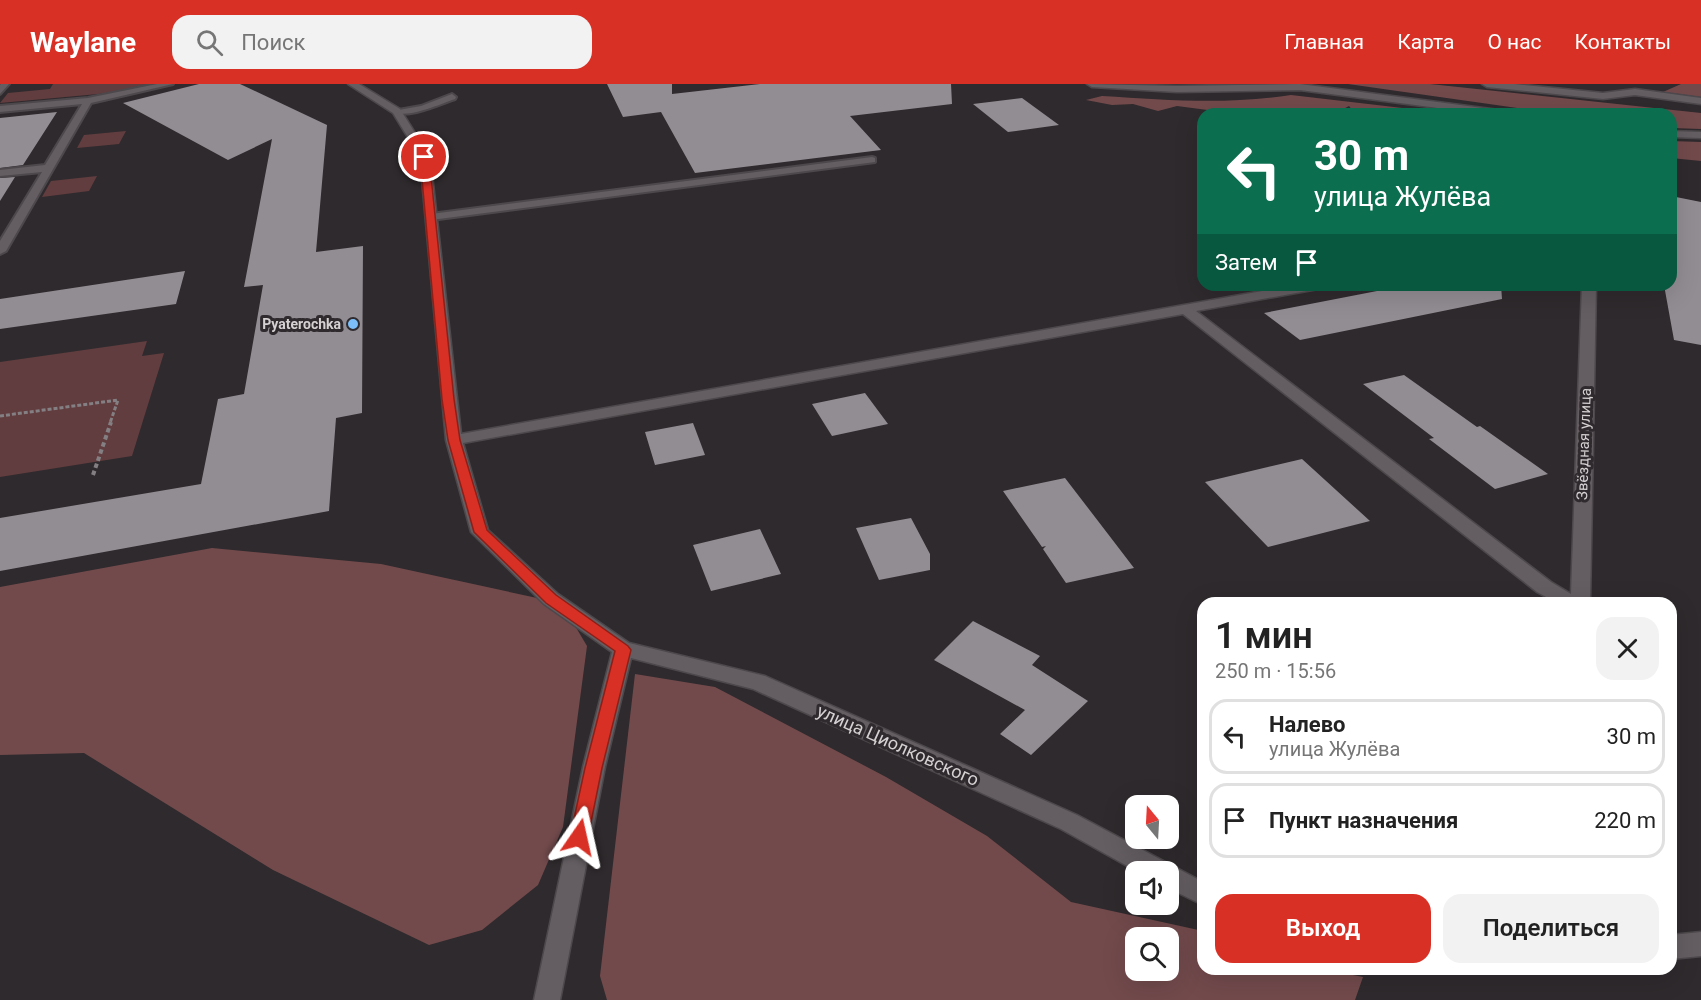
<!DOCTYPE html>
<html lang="ru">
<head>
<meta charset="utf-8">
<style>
	body { margin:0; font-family:Roboto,sans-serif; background:#f2f2f2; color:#222; height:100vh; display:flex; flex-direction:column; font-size:22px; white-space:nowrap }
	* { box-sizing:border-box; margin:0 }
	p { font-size:20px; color:#767676 }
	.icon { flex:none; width:33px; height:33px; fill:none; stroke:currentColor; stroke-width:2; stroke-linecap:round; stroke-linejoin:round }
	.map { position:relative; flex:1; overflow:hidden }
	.side { position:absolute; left:1197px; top:513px; width:480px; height:378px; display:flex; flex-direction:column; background:#fff; border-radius:18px; box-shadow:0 6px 24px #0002 }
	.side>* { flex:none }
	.hud { position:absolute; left:1197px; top:24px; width:480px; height:183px; border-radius:18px; box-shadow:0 6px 24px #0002; background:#0b6e4f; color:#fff; overflow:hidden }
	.needle { width:39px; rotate:342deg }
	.tools { position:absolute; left:1125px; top:711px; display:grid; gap:12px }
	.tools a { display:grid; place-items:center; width:54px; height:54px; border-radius:12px; background:#fff; box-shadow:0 6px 24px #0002; font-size:30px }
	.pin { position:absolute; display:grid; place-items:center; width:51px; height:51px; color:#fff; margin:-26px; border:3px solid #fff; border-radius:50%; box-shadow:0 2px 6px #0007 }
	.me { position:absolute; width:66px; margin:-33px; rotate:11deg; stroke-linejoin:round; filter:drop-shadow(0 0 4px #0008) }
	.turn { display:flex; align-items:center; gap:21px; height:126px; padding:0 18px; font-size:27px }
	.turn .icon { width:78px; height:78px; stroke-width:2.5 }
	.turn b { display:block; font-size:42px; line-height:51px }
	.then { display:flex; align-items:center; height:57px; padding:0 18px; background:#0003; gap:12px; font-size:22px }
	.round { display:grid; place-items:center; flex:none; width:63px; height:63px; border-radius:18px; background:#f2f2f2 }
	.summary { display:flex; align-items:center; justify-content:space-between; height:102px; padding:0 18px }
	h1 { font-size:36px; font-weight:600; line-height:45px }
	.button { display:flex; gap:12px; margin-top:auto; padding:12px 18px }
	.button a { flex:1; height:69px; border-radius:18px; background:#d93025; color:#fff; font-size:24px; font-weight:600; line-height:69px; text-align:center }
	.button a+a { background:#f2f2f2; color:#222 }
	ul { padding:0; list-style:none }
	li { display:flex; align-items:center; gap:18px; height:75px; margin:0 12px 9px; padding:0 6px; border:3px solid #e0e0e0; border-radius:18px }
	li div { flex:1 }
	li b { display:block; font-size:22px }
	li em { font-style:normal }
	header { display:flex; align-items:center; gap:36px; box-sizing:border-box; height:84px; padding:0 30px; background:#d93025; color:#fff }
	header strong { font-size:28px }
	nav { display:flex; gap:33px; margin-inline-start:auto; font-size:21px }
	.search { width:420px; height:54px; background:#f2f2f2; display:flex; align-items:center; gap:15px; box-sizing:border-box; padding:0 21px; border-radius:18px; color:#767676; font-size:22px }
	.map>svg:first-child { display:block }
	.green { fill:#613d3f }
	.forest { fill:#724a4c; fill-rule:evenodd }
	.building { fill:#928d93 }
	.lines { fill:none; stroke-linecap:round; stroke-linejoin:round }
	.lane-casing { stroke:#4c484b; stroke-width:4 }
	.street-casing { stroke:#4c484b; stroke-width:3 }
	.path-far1 { stroke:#847f82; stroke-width:3; stroke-dasharray:4 2; stroke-linecap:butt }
	.path { stroke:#847f82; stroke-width:4; stroke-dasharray:4.5 3; stroke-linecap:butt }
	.lane { fill:#645e62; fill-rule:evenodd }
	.street { fill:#645e62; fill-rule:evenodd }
	.route { fill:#d93025; stroke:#8d1f18; stroke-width:1.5 }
	.poi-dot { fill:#7bbef8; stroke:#2f2a2d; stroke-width:2 }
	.labels { text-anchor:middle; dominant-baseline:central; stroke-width:6; stroke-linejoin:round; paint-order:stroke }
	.far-poi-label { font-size:14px; font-weight:bold; fill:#d5d1d3; stroke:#2f2a2d; text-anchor:end }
	.street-label { font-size:15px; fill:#d5d1d3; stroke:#2f2a2d }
	.near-street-label { font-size:18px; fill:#d5d1d3; stroke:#2f2a2d }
</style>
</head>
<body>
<header>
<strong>Waylane</strong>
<div class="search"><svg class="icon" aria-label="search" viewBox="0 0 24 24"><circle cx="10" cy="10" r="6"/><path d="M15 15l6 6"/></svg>Поиск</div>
<nav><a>Главная</a><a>Карта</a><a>О нас</a><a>Контакты</a></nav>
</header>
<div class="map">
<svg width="1701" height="916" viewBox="0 0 1701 916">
	<rect width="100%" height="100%" fill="#2f2a2d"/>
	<path class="green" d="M53,0H157L120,8L0,19L8,9L50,5Z
		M126,47L119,60L77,64L84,51Z
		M97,92L89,107L42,113L51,97Z
		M147,257L142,272L164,269L132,372L0,393V278Z"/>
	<path class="forest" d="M1348,0H1430L1701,29V45L1671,44V30H1560Z
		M1681,0H1701V13L1663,8Z
		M1291,11L1454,30H1352L1353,27L1349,22L1334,30H1238L1177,22L1158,27L1133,20L1112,21L1086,16L1102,12C1167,16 1226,21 1291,11Z
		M1671,57L1701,58V77L1671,74Z
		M212,464L381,480L537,514L568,530L587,562L563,743L538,801L482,846L429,861L273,786L84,669L0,671V503Z
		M635,590L715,603L886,693L987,752L1071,818L1203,847V885H1323L1363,893L1355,916H607L600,892ZM1136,854H1168V886H1136Z"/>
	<path class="building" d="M199,0H240L327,41L316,168L363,162L362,329L336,334L329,427L0,487V434L201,400L218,315L244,310L263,201L244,203L272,55L228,76L123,19Z
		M607,0H672V10L760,0H951L952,20L850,32L881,66L695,89L661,28L623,33Z
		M1022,14L1059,41L1008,48L973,20Z
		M57,28L23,81L0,84V34Z
		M15,93L0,117V94Z
		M1671,112L1701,118V261L1674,256L1664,201H1671Z
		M185,187L176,220L0,245V215Z
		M1408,201H1501L1502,215L1300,256L1264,229Z
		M1404,291L1477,343L1480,342L1548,390L1495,405L1429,355L1434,354L1363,300Z
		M865,309L888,340L832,352L812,320Z
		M693,339L705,371L655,381L645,348Z
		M1302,375L1370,437L1268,463L1205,398Z
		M1065,394L1108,450L1134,484L1066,499L1043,465L1046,462L1042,463L1003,407Z
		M911,434L930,470V486L879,496L856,444Z
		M760,445L781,490L711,507L693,461Z
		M973,537L1040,572L1032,581L1088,617L1031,671L1000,650L1025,626L934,576Z"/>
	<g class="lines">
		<g class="lane-casing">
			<path id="lane" d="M1,0H9L0,10V1Z
				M157,0H173L91,19L6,167L0,170V157L42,88L0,92V86L45,81L82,20L0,28V22L88,14Z
				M452,10L456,13L455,15C440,20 406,36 393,27L421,22Z
				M872,73L875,74V78L431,136L426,133L431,130Z"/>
		</g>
		<g class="street-casing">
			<path id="street" d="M348,0H359L400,25L430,73L461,350L1296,201H1325L1318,205L1196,227L1551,498L1571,510L1582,201H1596L1590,519H1557L1537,508L1183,230L463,359L488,446L558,510L629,559L765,592L1077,731L1203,798V821L1168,804V788H1138L1061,745L753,605L631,574L605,683L560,916H534L583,683L612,568L544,520L471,448L446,356L420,73L393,29Z
				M1087,0L1177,2L1300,0L1506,27L1511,30H1484L1300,6L1177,8L1092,3Z
				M1482,0H1514L1603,9L1635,5L1701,14V20L1635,11L1603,15L1487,3Z
				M1671,47L1701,48V54L1671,53Z
				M1701,848V872L1671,875V851Z"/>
		</g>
		<path class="path-far1" d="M0,332L118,316L110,339"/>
		<path class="path" d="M93,391L111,338"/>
		<use href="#lane" class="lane"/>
		<use href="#street" class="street"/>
	</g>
	<path class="route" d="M424,71L429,73L454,315L460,356L487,446L556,511L628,562L631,566L602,684L588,753L586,759L579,761L573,759L570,753L585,684L615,567L546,519L474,448L448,356L442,315L420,73Z"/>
	<circle class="poi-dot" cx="353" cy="240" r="6"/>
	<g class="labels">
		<g class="far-poi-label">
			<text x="341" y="240">Pyaterochka</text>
		</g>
		<g class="street-label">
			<text transform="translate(1584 360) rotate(-88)">Звёздная улица</text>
		</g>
		<g class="near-street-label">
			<text transform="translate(898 661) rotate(24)">улица Циолковского</text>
		</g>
	</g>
</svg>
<div class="tools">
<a><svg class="needle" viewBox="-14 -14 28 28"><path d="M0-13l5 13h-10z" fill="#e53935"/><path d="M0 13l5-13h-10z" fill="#767676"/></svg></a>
<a><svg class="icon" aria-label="sound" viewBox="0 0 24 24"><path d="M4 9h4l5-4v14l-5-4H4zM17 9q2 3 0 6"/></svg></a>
<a><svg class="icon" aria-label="search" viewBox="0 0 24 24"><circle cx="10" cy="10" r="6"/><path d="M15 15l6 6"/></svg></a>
</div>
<div class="pin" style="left:424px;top:73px;background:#d93025"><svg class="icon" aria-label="arrive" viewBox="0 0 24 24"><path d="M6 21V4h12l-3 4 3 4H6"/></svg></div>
<svg class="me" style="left:579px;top:753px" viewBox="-20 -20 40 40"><path d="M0-17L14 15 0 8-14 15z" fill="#d93025" stroke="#fff" stroke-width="4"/></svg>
<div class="hud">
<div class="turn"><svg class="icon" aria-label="left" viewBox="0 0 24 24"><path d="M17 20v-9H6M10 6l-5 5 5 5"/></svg><div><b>30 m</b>улица Жулёва</div></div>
<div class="then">Затем<svg class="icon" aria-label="arrive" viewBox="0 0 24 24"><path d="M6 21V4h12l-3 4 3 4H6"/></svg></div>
</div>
<section class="side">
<div class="summary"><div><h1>1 мин</h1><p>250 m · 15:56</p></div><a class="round"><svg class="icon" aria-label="close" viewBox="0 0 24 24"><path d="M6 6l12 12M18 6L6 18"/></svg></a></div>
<ul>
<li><svg class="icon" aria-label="left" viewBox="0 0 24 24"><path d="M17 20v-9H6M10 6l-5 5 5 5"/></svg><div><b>Налево</b><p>улица Жулёва</p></div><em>30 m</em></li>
<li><svg class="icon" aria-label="arrive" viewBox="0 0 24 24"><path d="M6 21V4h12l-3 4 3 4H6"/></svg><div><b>Пункт назначения</b></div><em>220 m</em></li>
</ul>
<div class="button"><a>Выход</a><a>Поделиться</a></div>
</section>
</div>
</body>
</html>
